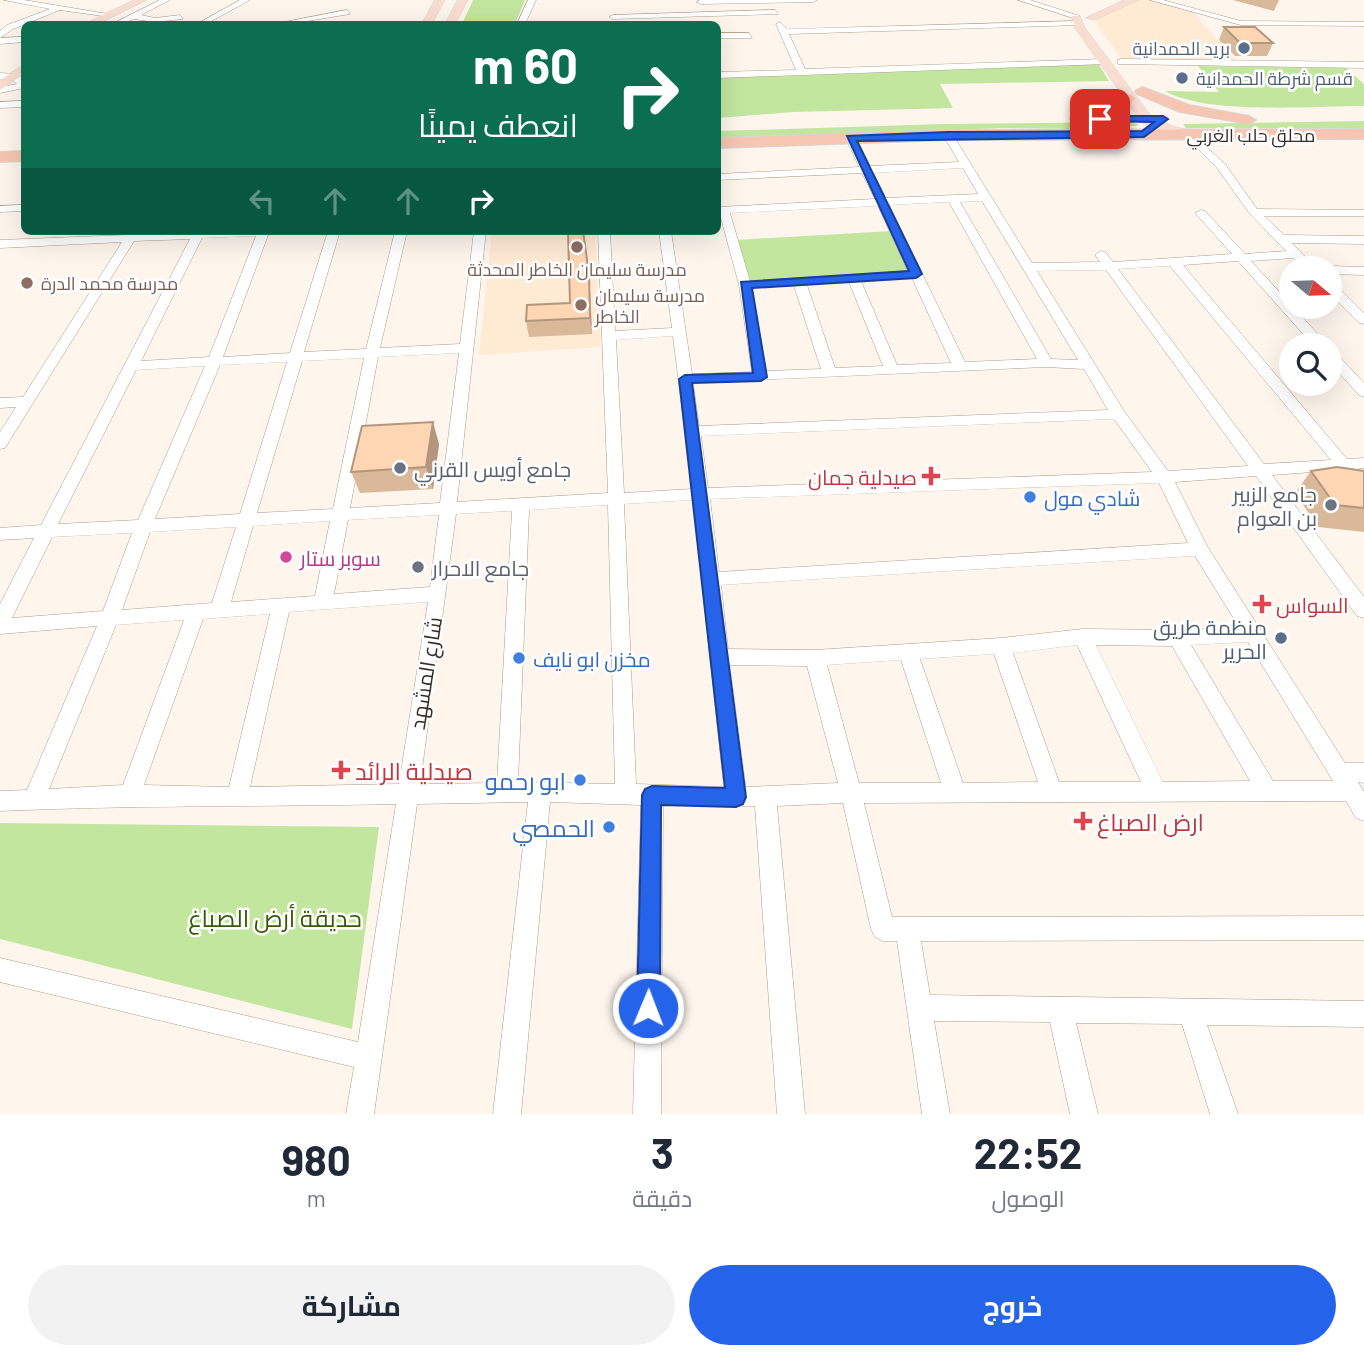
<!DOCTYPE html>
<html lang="ar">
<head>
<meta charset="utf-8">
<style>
	body { margin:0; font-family:Barlow,Cairo,sans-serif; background:#f2f2f3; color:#1f2937; direction:rtl; height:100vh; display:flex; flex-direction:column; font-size:26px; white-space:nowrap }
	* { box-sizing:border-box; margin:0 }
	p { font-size:23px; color:#747a83 }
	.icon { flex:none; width:38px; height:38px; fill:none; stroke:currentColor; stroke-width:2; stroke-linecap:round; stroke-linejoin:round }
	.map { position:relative; height:1114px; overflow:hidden; direction:ltr }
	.panel { display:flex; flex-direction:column; background:#fff; flex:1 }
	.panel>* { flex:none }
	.hud { position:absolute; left:21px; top:21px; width:700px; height:214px; border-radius:10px; box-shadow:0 7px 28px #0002; direction:rtl; background:#0b6e4f; color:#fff; overflow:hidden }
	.needle { width:46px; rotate:109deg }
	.fabs { position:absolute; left:1279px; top:256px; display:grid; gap:14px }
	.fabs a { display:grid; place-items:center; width:63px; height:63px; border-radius:50%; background:#fff; box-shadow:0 7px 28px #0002; font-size:35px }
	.pin { position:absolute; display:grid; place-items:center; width:60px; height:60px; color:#fff; margin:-30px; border-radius:14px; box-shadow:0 4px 10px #0006 }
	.me { position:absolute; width:77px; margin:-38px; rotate:1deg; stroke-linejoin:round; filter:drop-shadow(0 0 5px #0008) }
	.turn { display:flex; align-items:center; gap:24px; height:147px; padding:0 28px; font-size:32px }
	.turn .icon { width:91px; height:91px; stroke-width:2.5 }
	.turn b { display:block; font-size:49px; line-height:60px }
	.lanes { display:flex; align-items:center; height:66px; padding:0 28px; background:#0003; justify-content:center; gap:35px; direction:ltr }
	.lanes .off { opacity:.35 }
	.eta { display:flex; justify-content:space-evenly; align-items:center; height:119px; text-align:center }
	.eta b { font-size:42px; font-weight:700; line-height:49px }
	.cta { display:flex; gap:14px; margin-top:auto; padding:14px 28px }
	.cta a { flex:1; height:80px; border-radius:42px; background:#2563eb; color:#fff; font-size:28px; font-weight:700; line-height:80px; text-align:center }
	.cta a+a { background:#f2f2f3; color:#1f2937 }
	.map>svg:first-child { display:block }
	.built { fill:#ffead4 }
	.green { fill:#c3e69f }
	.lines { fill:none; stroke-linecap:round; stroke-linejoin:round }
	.minor-casing { stroke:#ae9b86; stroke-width:1 }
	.major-casing { stroke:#d7d5d4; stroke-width:1 }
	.highway-casing { stroke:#d7d5d4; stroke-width:2 }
	.minor { fill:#fff; fill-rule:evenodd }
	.major { fill:#faddd1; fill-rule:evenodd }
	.highway { fill:#f7c6b2; fill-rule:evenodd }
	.wall { fill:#dab89a }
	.shaded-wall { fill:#b2967d }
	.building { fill:#fed6b3; stroke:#b2967d; stroke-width:2 }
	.route { fill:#2563eb; stroke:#184099; stroke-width:2 }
	.service-dot { fill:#5c6f8a; stroke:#fff; stroke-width:2.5 }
	.education-dot { fill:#8d6e63; stroke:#fff; stroke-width:2.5 }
	.worship-dot { fill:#6b7280; stroke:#fff; stroke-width:2.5 }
	.health-dot { fill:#e0444e; stroke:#fff; stroke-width:2.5 }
	.shop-dot { fill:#3f7fe0; stroke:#fff; stroke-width:2.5 }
	.hotel-dot { fill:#d1479c; stroke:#fff; stroke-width:2.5 }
	.labels { text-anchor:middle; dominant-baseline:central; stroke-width:5; stroke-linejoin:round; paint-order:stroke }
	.far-service-label { font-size:18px; fill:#4e5e75; stroke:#fff; text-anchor:end }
	.far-street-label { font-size:18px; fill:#362e26; stroke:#fff }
	.far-education-label { font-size:18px; fill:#785e54; stroke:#fff; text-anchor:start }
	.worship-label { font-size:21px; fill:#5b616d; stroke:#fff; text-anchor:start }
	.health-label { font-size:21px; fill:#be3a42; stroke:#fff; text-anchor:end }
	.shop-label { font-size:21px; fill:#366cbe; stroke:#fff; text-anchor:start }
	.hotel-label { font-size:21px; fill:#b23c85; stroke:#fff; text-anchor:start }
	.service-label { font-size:21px; fill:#4e5e75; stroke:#fff; text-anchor:end }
	.street-label { font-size:21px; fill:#362e26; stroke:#fff }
	.near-health-label { font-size:24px; fill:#be3a42; stroke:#fff; text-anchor:start }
	.near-shop-label { font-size:24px; fill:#366cbe; stroke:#fff; text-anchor:end }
	.near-park-label { font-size:24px; fill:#3a5905; stroke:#fff }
</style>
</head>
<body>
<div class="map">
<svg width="1364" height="1114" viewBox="0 0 1364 1114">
	<rect width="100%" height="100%" fill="#fef6ed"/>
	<path class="built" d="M1135,0H1148L1193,12L1235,60L1122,59L1097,25L1096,19Z
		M492,231H595L601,347L479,355Z"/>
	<path class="green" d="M473,0H525L515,24H462Z
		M1098,63L1109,81L940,84L953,108L794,112L718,118V77Z
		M1198,66L1346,68L1364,84V106C1314,106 1206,115 1165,91L1219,92Z
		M1364,121V128H1186L1183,124Z
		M1126,122L1138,124L1137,126H1082L1077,129L1003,128L718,139V131L943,124Z
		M892,231L914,274L747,284L735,240Z
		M0,823L379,827L352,1029L0,939Z"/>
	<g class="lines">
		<g class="minor-casing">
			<path id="minor" d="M4,0H24L114,15L110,17L60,10L13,29L0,38V31L7,25L50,9Z
				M160,0H170L141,15L155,18L180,15L183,19L155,22L134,19L122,24H112Z
				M240,0H250L206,24H197Z
				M528,0H536L525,24H517Z
				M700,0H817L813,2L701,4L697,2Z
				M1018,0H1030L1080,16L1073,18Z
				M1150,0H1163L1241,21L1364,22V26L1241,25Z
				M347,10L350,14L289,24H274Z
				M775,10L778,14L613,19L609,17L613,15Z
				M1077,21L1080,25L789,34L805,69L1103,59L1106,60V64L718,78V72L796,70L776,24L780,22L787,29Z
				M749,33L752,38H718V33Z
				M24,37V42L0,44V38Z
				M1121,59L1364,62V68L1118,64V60Z
				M0,73L17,74L24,80V88L0,93V87L17,84L11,79H0Z
				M24,101V107L0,108V102Z
				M1190,132L1225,164L1257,209L1364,210V216H1264L1284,235L1364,236V244L1292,243L1316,268H1303L1293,258L1251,261L1328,345H1313L1238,261L1183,265L1347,459L1364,458V468L1356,469L1364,478V495L1358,493L1339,470L1272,475L1364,597V618L1357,616L1256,476L1175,482L1207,546L1345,763H1364V783L1358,782L1364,792V821L1356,818L1346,801L864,803L892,917L1364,916V940L921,941L930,995L1364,1001V1027L1207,1025L1238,1114H1210L1182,1024L1076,1023L1098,1114H1070L1050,1022L934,1021L950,1114H922L897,941H883L875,937L871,929L843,803L777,806L805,1114H777L755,806L663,805L661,1114H633L641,805L550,802L521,1114H493L528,802L417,804L374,1114H346L354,1067L0,982V958L358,1042L396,804C264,807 132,805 0,811V791L27,790L97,626L0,634V604L34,538L0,540V528L41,525L190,239L134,241L5,448L0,449V432L16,407L0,408V398L23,397L122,242L0,248V240L127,235L129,231H141L139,234L285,231L268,235L223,357L290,353L328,231H340L304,352L366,349L395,231H407L380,348L460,344L474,231H486L457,502L608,493L598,231H610L615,331L672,328L659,231H671L692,374L752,372L739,285L718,207L875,199L862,173L718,180V174L859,167L846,138L851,135L856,138L870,166L959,162L943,135L948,132L953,135L1032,263L1100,262L1095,255L1101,251L1105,252L1113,262L1232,254L1195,213L1201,210L1205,211L1245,254L1286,251L1250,214L1217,168L1186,137L1185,135ZM963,168L978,194L886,198L873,173ZM982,201L1078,360L1051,359L960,202ZM949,202L1037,359L965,362L889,205ZM878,206L908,271L750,281L730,213ZM256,236L209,357L141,361L202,238ZM1170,266L1331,460L1264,464L1118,269ZM1106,270L1248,466L1168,471L1124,411L1037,271ZM912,278L951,363L897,365L861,281ZM849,282L883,366L835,368L807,285ZM794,286L821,369L766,371L752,288ZM673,336L692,489L624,493L616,340ZM459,353L440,503L350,508L378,357ZM364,358L333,509L257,513L302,361ZM287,362L240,514L155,519L220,365ZM205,366L138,520L58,524L136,370ZM1046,367L1084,369L1108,410L699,426L693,383ZM1114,419L1152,472L708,488L701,436ZM1159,483L1188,543L719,572L710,499ZM693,500L724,787L636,784L624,504ZM608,505L615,784L518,782L529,510ZM512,511L497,783L420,784L456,514ZM439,515L430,587L334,594L348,520ZM330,521L315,596L231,602L253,526ZM236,527L212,603L122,610L150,532ZM132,533L103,611L12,618L52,537ZM1195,556L1239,627L1177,630L1083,629L1001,638L815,650L728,649L721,585ZM428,602L399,784L250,787L289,612ZM270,614L229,787L144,785L203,619ZM184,620L123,785L49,789L116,625ZM1248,642L1333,781H1273L1191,645ZM1077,645L1141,782H1059L1013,653ZM1096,645L1172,646L1250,781L1163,782ZM994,654L1038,782L963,783L920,659ZM901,660L941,783H859L827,665ZM730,665L807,666L838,783L746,787Z
				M24,205V211L0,212V206Z
				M1330,266L1364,267V275L1330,274V268H1325Z
				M1330,283L1335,284L1364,313V324L1359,323L1330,294Z
				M1330,351L1335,352L1364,383V397L1359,395L1330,363Z"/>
		</g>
		<g class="major-casing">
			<path id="major" d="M134,0H147L98,24H85Z
				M435,0H445L432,24H422Z
				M458,0H468L455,24H445Z
				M1124,0H1138L1095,20L1086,18Z
				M1072,16H1080L1085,28L1151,116L1172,126L1195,132V138L1162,132L1141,122L1075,28Z
				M24,65V74L0,90V80Z"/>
		</g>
		<g class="highway-casing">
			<path id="highway" d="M1142,87L1189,105L1249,116L1256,120L1249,124L1180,112L1137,94L1135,91Z
				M1129,94L1136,98L1117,114L1077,123L1070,119L1072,116L1107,107Z
				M1364,129V139L948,140L718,148V138L948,130Z
				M24,151V161L0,162V152Z"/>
		</g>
		<use href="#minor" class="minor"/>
		<use href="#major" class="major"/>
		<use href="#highway" class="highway"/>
	</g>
	<path class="wall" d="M1233,0H1279L1274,11Z
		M1224,27L1273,43L1267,56H1235L1219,40Z
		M589,274L592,334L529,337L526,321L570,303Z
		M439,444L433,489L360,493L351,472Z
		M1311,471H1364V532L1318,527L1295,493Z"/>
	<path class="shaded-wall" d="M589,274L590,290L592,334L590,318Z
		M433,422L439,444L433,489L426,467Z"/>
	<path class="building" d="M1224,27H1255L1273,43H1240Z
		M568,231H583L589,274L590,318L526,321L527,305L570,303Z
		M433,422L426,467L351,472L362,426Z
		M1337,467L1364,471V508L1335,505L1311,471Z"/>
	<path class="route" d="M1100,116H1163L1168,119L1144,137L857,141L922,274L916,278L752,288L767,377L761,381L692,383L746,797L743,804L736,807L661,805L660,1008L657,1016L648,1019L640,1016L637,1008L642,795L645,789L652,786L725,788L679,379L685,375L753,373L741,282L909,271L847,136L948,132L1142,131L1154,122L1097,121V117Z"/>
	<g class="service-dot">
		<circle cx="1244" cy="48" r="7"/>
		<circle cx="1182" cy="78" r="7"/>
		<circle cx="1281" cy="638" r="7"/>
	</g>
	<g class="education-dot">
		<circle cx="577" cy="247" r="7"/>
		<circle cx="27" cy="283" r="7"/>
		<circle cx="581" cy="305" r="7"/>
	</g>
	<g class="worship-dot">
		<circle cx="400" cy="468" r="7"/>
		<circle cx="1331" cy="505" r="7"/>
		<circle cx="418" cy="567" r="7"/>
	</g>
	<g class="health-dot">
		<path d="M927.5 465.5h7v7h7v7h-7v7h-7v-7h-7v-7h7z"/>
		<path d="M1258.5 593.5h7v7h7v7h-7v7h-7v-7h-7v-7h7z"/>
		<path d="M337.5 759.5h7v7h7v7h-7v7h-7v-7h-7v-7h7z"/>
		<path d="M1079.5 810.5h7v7h7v7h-7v7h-7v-7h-7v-7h7z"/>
	</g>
	<g class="shop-dot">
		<circle cx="1030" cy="497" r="7"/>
		<circle cx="519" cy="658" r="7"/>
		<circle cx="580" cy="780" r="7"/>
		<circle cx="609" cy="827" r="7"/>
	</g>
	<circle class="hotel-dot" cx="286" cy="557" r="7"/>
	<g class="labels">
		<g class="far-service-label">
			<text x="1230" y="48">بريد الحمدانية</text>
			<text x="1196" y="78" text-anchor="start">قسم شرطة الحمدانية</text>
		</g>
		<g class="far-street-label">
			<text x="1251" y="135">محلق حلب الغربي</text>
		</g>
		<g class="far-education-label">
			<text x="577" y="269" text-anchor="middle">مدرسة سليمان الخاطر المحدثة</text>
			<text x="41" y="283">مدرسة محمد الدرة</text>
			<text x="595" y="295">مدرسة سليمان<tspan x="595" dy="21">الخاطر</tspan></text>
		</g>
		<g class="worship-label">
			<text x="414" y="468">جامع أويس القرني</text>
			<text x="1317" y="493" text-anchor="end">جامع الزبير<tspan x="1317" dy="24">بن العوام</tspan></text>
			<text x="432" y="567">جامع الاحرار</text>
		</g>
		<g class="health-label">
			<text x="917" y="476">صيدلية جمان</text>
			<text x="1276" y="604" text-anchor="start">السواس</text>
		</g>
		<g class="shop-label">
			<text x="1044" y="497">شادي مول</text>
			<text x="533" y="658">مخزن ابو نايف</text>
		</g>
		<g class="hotel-label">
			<text x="300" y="557">سوبر ستار</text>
		</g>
		<g class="service-label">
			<text x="1267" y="626">منظمة طريق<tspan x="1267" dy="24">الحرير</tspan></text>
		</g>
		<g class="street-label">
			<text transform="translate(425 673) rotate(-81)">شارع المشهد</text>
		</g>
		<g class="near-health-label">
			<text x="355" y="770">صيدلية الرائد</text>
			<text x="1097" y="821">ارض الصباغ</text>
		</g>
		<g class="near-shop-label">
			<text x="566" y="780">ابو رحمو</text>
			<text x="595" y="827">الحمصي</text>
		</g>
		<g class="near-park-label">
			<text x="275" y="917">حديقة أرض الصباغ</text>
		</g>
	</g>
</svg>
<div class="fabs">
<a><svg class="needle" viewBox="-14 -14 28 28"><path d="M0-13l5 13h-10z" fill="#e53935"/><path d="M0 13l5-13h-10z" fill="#747a83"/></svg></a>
<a><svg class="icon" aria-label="search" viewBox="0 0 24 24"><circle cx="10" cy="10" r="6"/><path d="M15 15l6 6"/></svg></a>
</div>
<div class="pin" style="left:1100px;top:119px;background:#d93025"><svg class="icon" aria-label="arrive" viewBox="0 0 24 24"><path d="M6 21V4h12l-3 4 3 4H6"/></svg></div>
<svg class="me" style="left:648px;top:1008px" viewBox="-20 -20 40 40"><circle r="17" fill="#2563eb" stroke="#fff" stroke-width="3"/><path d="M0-11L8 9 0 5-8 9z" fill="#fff"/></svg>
<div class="hud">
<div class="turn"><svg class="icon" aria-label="right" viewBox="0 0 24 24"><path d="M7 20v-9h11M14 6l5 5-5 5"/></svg><div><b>60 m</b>انعطف يمينًا</div></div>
<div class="lanes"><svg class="icon off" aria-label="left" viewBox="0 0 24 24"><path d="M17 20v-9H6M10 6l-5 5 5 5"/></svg><svg class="icon off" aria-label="ahead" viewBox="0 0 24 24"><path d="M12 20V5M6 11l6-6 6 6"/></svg><svg class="icon off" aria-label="ahead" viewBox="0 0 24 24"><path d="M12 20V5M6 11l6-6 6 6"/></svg><svg class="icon" aria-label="right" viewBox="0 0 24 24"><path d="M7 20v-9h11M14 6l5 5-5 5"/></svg></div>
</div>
</div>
<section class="panel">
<div class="eta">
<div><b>22:52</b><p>الوصول</p></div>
<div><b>3</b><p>دقيقة</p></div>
<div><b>980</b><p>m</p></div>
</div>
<div class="cta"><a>خروج</a><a>مشاركة</a></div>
</section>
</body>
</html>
